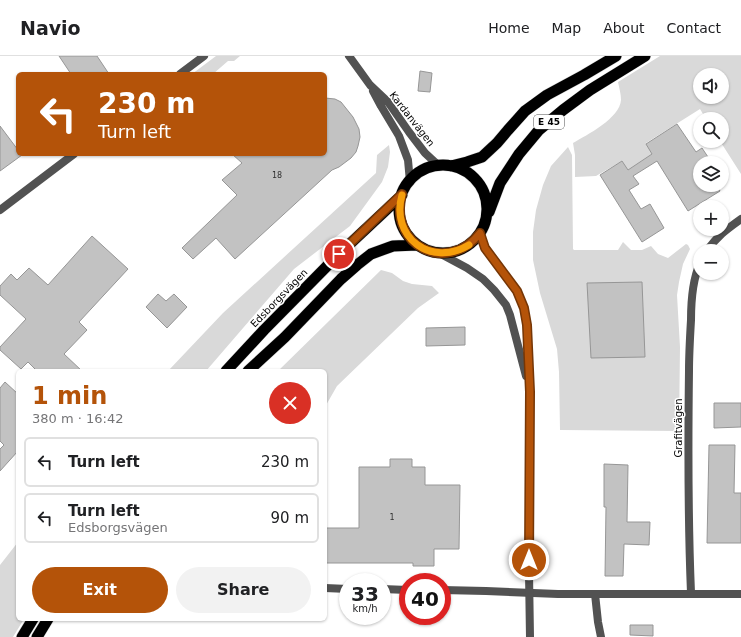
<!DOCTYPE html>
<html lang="en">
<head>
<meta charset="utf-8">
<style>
	body { margin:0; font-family:"DejaVu Sans",sans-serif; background:#f2f2f2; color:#202124; height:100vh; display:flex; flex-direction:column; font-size:15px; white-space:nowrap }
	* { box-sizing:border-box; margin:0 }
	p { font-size:13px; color:#757577 }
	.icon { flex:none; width:22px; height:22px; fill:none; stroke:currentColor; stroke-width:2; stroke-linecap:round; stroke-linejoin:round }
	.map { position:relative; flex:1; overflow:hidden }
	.panel { position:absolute; left:16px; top:313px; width:311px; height:252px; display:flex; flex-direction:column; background:#fff; border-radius:6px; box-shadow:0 1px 3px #0004 }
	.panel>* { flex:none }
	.hud { position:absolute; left:16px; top:16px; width:311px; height:84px; border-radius:6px; box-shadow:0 1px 3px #0004; background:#b45309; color:#fff; overflow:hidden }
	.fabs { position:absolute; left:693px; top:12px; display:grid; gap:8px }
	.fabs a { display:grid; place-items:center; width:36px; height:36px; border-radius:50%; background:#fff; box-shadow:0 1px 3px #0004; font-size:20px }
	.speed { position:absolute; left:339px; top:517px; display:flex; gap:8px; font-size:20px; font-weight:700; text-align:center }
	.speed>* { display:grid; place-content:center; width:52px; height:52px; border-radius:50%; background:#fff; box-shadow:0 1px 3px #0004; line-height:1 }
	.speed small { font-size:10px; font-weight:400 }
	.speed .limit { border:6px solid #d22; background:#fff; color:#111 }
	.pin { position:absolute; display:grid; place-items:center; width:34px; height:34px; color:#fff; margin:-17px; border:2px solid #fff; border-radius:50%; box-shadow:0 1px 4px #0007 }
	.me { position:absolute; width:44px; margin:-22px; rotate:0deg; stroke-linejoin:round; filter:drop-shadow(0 0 3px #0008) }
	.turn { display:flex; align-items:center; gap:14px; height:84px; padding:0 16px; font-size:18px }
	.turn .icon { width:52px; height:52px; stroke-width:2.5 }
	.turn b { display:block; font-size:28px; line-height:34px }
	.round { display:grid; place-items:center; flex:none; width:42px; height:42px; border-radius:21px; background:#f2f2f2 }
	.head { display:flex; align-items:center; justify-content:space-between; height:68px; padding:0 16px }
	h1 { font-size:24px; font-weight:700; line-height:30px; color:#b45309 }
	.primary-button { display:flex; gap:8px; margin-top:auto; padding:8px 16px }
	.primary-button a { flex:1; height:46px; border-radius:24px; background:#b45309; color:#fff; font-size:16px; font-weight:700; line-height:46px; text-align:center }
	.primary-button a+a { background:#f2f2f2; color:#202124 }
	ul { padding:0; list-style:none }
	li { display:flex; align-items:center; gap:12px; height:50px; margin:0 8px 6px; padding:0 8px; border:2px solid #e0e0e0; border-radius:6px }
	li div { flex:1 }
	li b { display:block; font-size:15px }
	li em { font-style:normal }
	header { display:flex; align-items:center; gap:24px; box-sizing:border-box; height:56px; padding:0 20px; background:#fff; border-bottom:1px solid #e0e0e0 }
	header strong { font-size:19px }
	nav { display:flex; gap:22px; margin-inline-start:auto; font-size:14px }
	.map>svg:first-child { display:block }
	.green { fill:#d9d9d9; fill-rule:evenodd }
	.building { fill:#c2c2c2; stroke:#969696 }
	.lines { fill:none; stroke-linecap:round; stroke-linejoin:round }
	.trunk-casing { stroke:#dbdbdb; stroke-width:12 }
	.minor { stroke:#525252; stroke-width:8 }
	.tertiary { stroke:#525252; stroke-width:8 }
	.trunk { stroke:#000; stroke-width:11 }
	.route-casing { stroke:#753606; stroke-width:10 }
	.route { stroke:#b45309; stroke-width:7 }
	.slow { stroke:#f59e0b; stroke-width:7 }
	.labels { text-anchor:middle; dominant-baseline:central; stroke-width:3; stroke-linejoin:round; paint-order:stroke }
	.number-label { font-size:8px; fill:#303030 }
	.shield { fill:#fff; stroke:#4c4c4c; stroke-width:1 }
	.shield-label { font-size:9px; font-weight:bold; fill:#000 }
	.street-label { font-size:10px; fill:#000; stroke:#fff }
</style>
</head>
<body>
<header>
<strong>Navio</strong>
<nav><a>Home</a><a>Map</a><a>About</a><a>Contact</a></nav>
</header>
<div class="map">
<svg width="741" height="581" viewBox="0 0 741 581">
	<rect width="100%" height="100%" fill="#fff"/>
	<path class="green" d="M216,0H240L234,5H228L213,18H192Z
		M660,0H741V118L720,85H722V63H706L700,53L646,87L652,98L628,114L622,105L596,120L575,121V99L573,87C587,79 620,62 621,44C621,38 619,31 618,26ZM700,19H722V41H700Z
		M389,89L390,96L388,111L382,126L350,170L294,213L206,315H168L223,257L376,117L377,99Z
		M568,91L572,99L573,193L574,194H618L623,186L631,194H642L651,190L658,198L668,202L686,188L688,189L690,193L683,208L679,226L677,239L680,291L679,375L560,374L559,316L557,293L540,237L533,204V176L536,154L543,129L551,110Z
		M381,214L392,217L403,225L412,228L432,230L439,237L418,252L337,330L325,351V315H278Z
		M18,486V563H24L13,581H0V509Z"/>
	<path class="building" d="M59,0H97L109,18H71Z
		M420,15L432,17L430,36L418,35Z
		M325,42L335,43L341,46L353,61L359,73L360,81L358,90L356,96L351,102L339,111L332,114L235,203L216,182L193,203L182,192L237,139L222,124L242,107L232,98H325Z
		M677,68L696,96L702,92L708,101L700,106V129H717L720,135L688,155L657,105L633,120L639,128L629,134L641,153L650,148L664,172L642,186L600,119L622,105L628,114L652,98L646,88Z
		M0,70L18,94V98H21L22,99L0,115Z
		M92,180L128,213L79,266L87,274L64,298L82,315H37L28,306L21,313L0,294V291L26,263L0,239V230L11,218L17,224L29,212L48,229Z
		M642,226L645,301L591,302L587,227Z
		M158,238L166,245L174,238L187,251L167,272L146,251Z
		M465,271V289L426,290V272Z
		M5,326L18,338V395L0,415V393L4,389L0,385V332Z
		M714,347H741V371L714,372Z
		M709,389H735L734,437H741V487H707Z
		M390,403H412V411H425V429H460L459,493H434V510H413V507H325V472H359V411H390Z
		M604,408L628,409L627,466H650L649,489L624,488L623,520H605L606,451H604Z
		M630,569H653V580L630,579Z"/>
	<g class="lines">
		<g class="trunk-casing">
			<path id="trunk" d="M399 153a44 44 0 1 1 88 0a44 44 0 1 1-88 0Z
				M451,110L467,106L482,101L497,87L508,74L525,55L547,39L584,19L616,0
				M489,156L500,127L519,98L539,74L563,54L590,34L645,0
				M226,315L264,274L339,198L402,139
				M248,315L285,281L341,223L357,209L371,198L393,190L417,189
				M22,581L33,563
				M37,581L48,563"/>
		</g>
		<path class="minor" d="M707,195C716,181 727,173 741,163
			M325,532L348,533
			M382,533L408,534
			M442,534L486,535L558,538H741
			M691,537C688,463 688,389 689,315C689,298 690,281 691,264C691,245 692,225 700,207
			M595,538L598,566L601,581"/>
		<path class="tertiary" d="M349,0L370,29L388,46L409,76L425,97L439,110
			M180,18L204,0
			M373,35L381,50L399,80L408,104L410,126
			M0,154L74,98
			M480,177L485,191L517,235L524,252L527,269L530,336L529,517L530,581
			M439,197L467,212L483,223L494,234L506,249L510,259L526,320"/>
		<use href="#trunk" class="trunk"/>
	</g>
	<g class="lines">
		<g class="route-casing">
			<path id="route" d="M339,198L402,138C388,190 448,219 480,177L485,192L517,235L524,252L527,269L530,336L529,504"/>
		</g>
		<use href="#route" class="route"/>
		<path class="slow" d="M402,139C390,181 431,212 469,189"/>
	</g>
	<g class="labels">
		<g class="number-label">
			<text x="277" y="119">18</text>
			<text x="392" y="461">1</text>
		</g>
		<rect class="shield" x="534" y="59" width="30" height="14" rx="3"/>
		<g class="shield-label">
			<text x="549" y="66">E 45</text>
		</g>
		<g class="street-label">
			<text transform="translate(412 63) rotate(52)">Kardanvägen</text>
			<text transform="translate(279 242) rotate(-46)">Edsborgsvägen</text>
			<text transform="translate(678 372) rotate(-90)">Grafitvägen</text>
		</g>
	</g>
</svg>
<div class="fabs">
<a><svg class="icon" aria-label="sound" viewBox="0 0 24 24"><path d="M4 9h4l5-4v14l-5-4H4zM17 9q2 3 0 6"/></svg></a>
<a><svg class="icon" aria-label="search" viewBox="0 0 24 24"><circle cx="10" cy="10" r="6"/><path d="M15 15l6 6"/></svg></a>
<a><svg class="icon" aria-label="layers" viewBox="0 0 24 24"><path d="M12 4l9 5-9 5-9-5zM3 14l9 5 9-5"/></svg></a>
<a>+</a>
<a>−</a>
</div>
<div class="speed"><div>33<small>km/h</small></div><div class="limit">40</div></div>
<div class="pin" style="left:339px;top:198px;background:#d93025"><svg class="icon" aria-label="arrive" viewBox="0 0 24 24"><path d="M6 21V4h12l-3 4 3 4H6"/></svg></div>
<svg class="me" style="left:529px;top:504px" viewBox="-20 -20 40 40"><circle r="17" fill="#b45309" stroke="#fff" stroke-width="3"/><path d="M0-11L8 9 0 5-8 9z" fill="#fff"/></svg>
<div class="hud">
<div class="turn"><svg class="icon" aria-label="left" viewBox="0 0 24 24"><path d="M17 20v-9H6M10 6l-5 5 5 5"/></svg><div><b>230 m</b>Turn left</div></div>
</div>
<section class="panel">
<div class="head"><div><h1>1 min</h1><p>380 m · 16:42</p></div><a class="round" style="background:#d93025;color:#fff"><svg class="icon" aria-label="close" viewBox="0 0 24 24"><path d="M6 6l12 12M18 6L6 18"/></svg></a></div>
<ul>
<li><svg class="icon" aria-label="left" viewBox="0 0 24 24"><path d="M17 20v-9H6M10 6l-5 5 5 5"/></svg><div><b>Turn left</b></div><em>230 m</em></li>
<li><svg class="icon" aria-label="left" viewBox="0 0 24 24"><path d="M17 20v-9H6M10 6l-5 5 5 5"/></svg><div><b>Turn left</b><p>Edsborgsvägen</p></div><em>90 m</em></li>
</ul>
<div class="primary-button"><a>Exit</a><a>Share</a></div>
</section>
</div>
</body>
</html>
